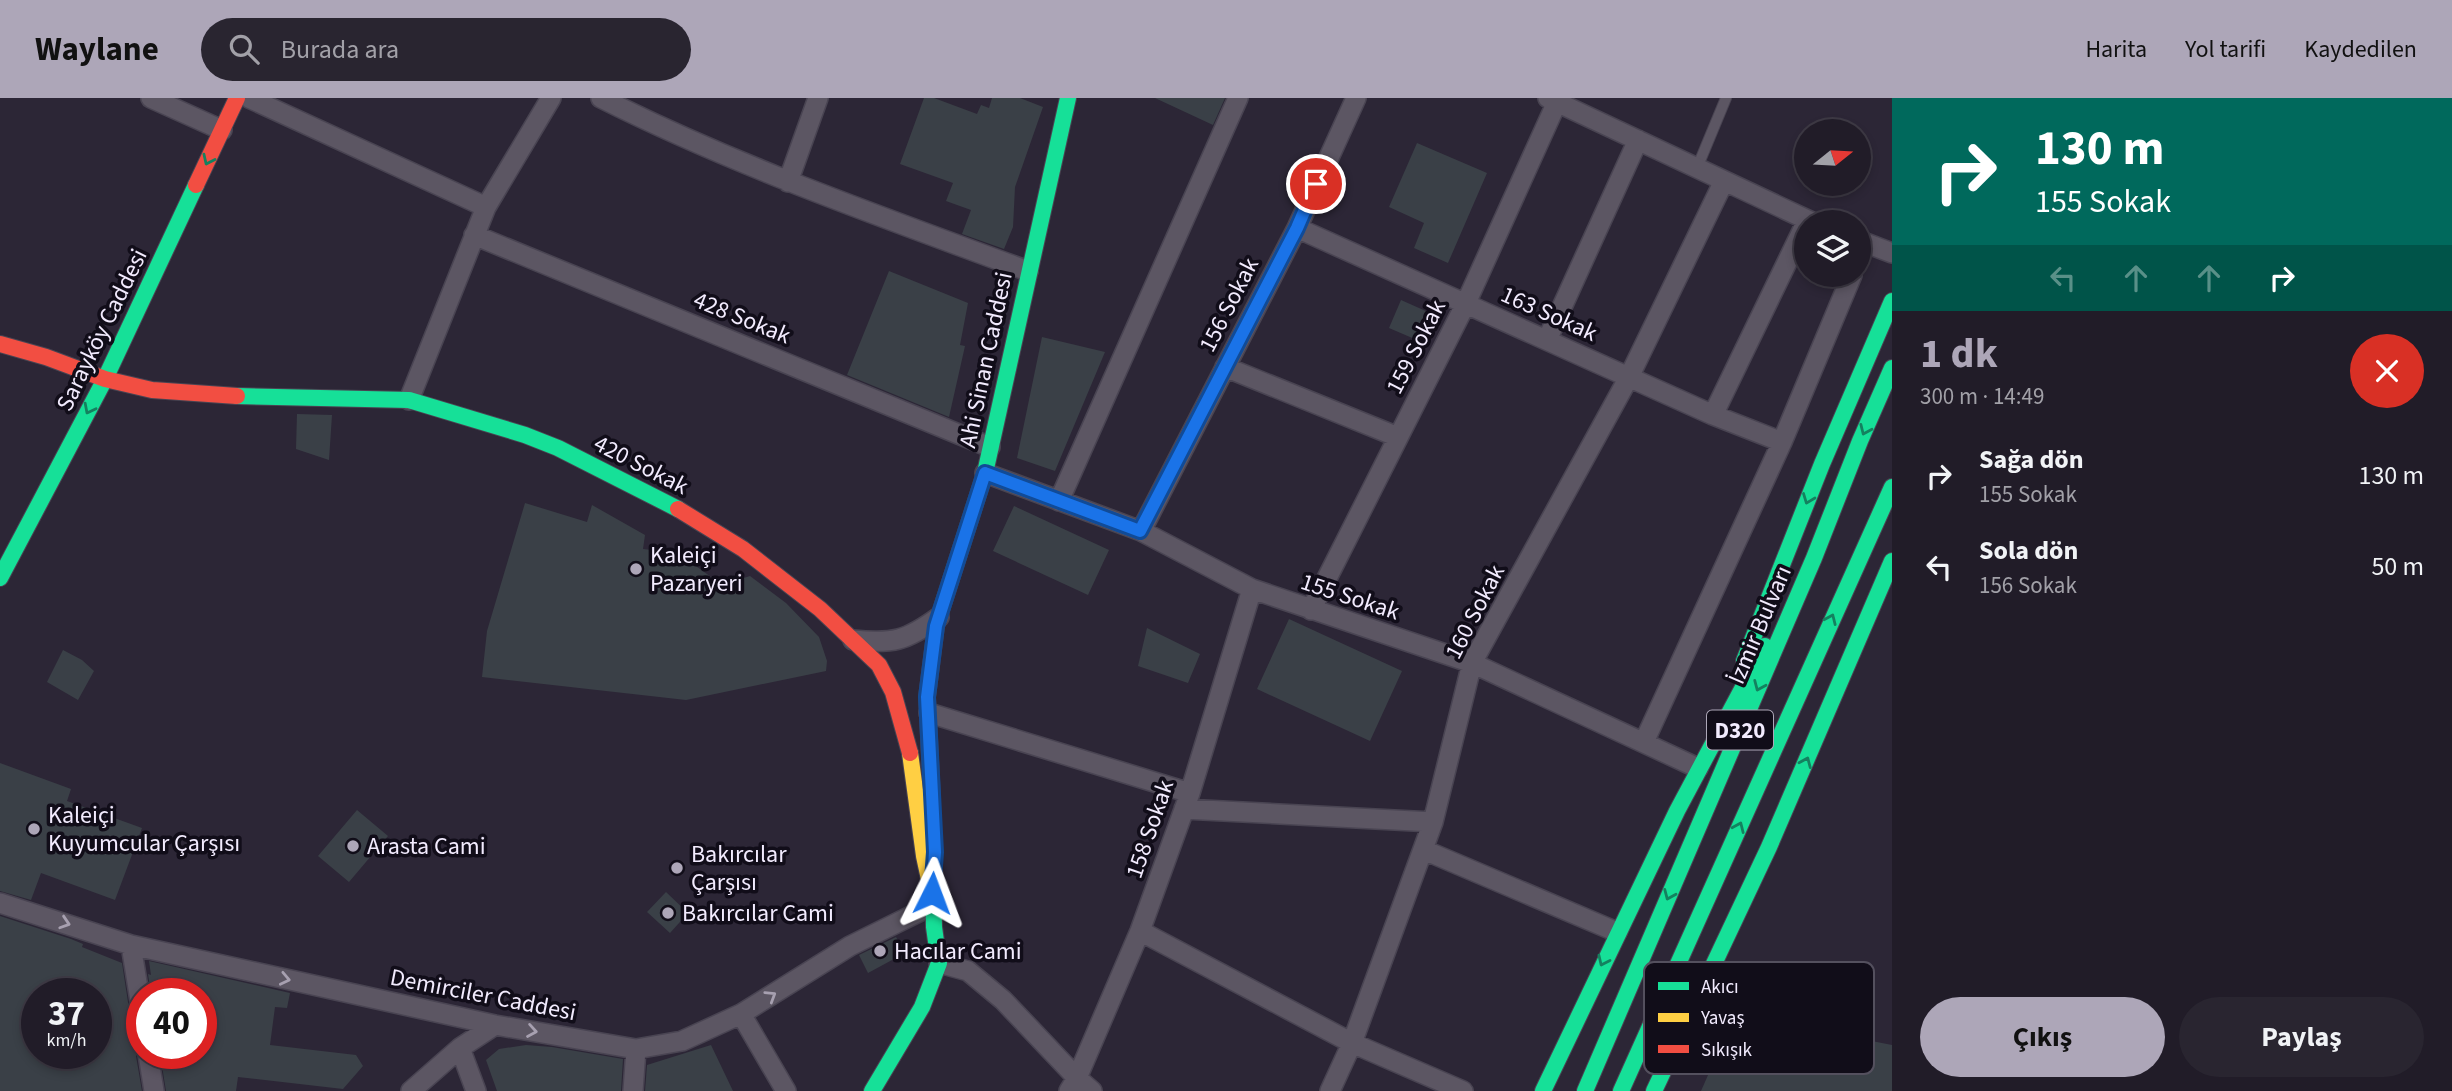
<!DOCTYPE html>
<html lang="tr">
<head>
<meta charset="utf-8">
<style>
	body { margin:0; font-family:"Source Sans 3",sans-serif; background:#292530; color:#f1f3f6; height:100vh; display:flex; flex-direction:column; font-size:26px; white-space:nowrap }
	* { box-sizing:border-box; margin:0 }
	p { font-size:23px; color:#a2a1a8 }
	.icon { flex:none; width:38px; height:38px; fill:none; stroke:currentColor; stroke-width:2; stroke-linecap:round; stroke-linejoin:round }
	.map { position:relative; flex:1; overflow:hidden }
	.drawer { display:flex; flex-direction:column; background:#211c28; width:560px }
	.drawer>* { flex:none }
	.banner { background:#00695c; color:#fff; overflow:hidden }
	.needle { width:46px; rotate:72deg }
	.fabs { position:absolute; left:1794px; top:21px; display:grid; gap:14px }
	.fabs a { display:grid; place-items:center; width:77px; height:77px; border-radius:50%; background:#211c28; box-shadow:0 4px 10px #0003,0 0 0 2px #3e3a45; font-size:35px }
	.speed { position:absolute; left:21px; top:880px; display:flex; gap:14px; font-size:35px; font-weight:700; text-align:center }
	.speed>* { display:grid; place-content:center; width:91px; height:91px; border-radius:50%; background:#211c28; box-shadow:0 4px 10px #0003,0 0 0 2px #3e3a45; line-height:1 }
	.speed small { font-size:18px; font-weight:400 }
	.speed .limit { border:10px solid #d22; background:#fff; color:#111 }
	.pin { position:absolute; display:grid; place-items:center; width:60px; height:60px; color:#fff; margin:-30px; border:4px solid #fff; border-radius:50%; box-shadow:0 2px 7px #0007 }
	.me { position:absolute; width:77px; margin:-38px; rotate:3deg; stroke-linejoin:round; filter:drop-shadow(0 0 5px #0008) }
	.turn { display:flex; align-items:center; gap:24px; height:147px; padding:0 28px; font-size:32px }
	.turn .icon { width:91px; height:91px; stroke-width:2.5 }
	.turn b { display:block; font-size:49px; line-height:60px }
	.lanes { display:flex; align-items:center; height:66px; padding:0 28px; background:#0003; justify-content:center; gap:35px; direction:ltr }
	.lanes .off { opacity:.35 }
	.round { display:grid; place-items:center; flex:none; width:74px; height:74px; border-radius:37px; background:#292530 }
	.head { display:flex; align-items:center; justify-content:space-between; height:119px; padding:0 28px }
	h1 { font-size:42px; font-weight:700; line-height:52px; color:#ada6b8 }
	.cta { display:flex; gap:14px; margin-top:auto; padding:14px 28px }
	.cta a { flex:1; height:80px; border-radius:42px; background:#ada6b8; color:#111; font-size:28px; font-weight:700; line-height:80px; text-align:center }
	.cta a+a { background:#292530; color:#f1f3f6 }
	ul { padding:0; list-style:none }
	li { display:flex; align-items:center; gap:21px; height:91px; padding:0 28px }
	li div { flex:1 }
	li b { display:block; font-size:26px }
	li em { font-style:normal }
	header { display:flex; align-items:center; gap:42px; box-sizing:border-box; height:98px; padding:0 35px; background:#ada6b8; color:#111 }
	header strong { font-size:33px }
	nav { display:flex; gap:38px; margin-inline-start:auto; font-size:24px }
	.search { width:490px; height:63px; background:#292530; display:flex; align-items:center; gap:18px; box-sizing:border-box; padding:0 24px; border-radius:38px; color:#a2a1a8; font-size:26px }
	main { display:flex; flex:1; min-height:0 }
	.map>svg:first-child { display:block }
	.building { fill:#3a4047; fill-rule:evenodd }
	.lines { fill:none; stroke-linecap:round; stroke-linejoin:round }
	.lane-casing { stroke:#494452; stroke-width:12 }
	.street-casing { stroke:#494452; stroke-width:22 }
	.fast-casing { stroke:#494452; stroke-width:18 }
	.slow-casing { stroke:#494452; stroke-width:18 }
	.jam-casing { stroke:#494452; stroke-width:18 }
	.lane { stroke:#5c5663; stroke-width:10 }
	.street { stroke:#5c5663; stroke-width:19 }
	.fast { stroke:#16e098; stroke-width:16 }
	.slow { stroke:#ffcf43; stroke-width:16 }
	.jam { stroke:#f24e42; stroke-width:16 }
	.oneway { stroke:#14815f }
	.oneway2 { stroke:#a7a0b0 }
	.route-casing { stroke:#114b97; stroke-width:18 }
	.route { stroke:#1a73e8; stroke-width:12 }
	.poi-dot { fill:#ada6b8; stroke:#110d19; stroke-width:2.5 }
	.labels { text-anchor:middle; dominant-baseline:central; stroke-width:7; stroke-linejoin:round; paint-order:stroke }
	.shield { fill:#110d19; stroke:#aea8b9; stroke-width:2 }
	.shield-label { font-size:23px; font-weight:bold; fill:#f2ebfe }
	.street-label { font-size:24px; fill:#f2ebfe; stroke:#110d19 }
	.poi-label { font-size:24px; fill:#f2ebfe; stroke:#110d19; text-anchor:start }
	.key { fill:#110d19; stroke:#54505e; stroke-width:2 }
	.key-label { font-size:19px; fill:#f2ebfe }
</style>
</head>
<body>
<header>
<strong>Waylane</strong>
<div class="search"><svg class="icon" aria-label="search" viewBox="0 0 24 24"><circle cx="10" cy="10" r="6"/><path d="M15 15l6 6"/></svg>Burada ara</div>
<nav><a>Harita</a><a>Yol tarifi</a><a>Kaydedilen</a></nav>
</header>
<main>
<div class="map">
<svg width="1892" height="993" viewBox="0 0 1892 993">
	<rect width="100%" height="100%" fill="#2c2636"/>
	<path class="building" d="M924,0H934L977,16L981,7L989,10L992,0H1020L1043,9L1015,89L1013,129L1004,151L962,136L971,112L946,103L953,85L900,66Z
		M1155,0H1225L1213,27Z
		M1417,45L1487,75L1448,165L1414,150L1424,125L1389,109Z
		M889,173L968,205L960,247L965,248L949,319L847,277Z
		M1401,202L1428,214L1417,242L1389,230Z
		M1042,239L1105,254L1055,373L1017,360Z
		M297,316L332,317L329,362L296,351Z
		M525,405L587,424L592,407L645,437L643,451L678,455L722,487L750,478L786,505L819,539L827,563L826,573L686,602L482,579L487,533Z
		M1014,408L1109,452L1088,497L993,453Z
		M1289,521L1402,573L1370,643L1257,591Z
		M1147,530L1200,556L1188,585L1138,568Z
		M63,552L82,562L94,573L78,602L47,584Z
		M0,665L71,691L67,703L142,730L115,802L41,775L31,802L0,793Z
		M357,712L388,738L349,784L318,758Z
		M666,794L688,815L670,835L647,814Z
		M0,818L71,841L83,846L82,849L122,865L130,917L133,923L139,927L140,946L136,958L142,993H0ZM37,896H96V956H37Z
		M896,839L905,855L868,875L859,857Z
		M149,863L290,895L287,910L275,909L270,947L356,957L363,968L343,991L238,979L236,993H166L160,956H201V896H151L148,876L151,877Z
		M1735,916L1892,947V993H1701Z
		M526,947L552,949L623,961L621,993H497L486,962L499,951Z
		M711,947L733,993H645L647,967Z"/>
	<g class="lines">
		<g class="lane-casing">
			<path id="lane" d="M1697,70L1726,0"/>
		</g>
		<g class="street-casing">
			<path id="street" d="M151,0L222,32
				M249,0L486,109
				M601,0C738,69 883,119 1028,173
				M1548,0L1812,124
				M788,84L818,0
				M1297,130L1713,317L1782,344
				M474,137L990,349
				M1858,142L1892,155
				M1858,161L1865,145
				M1547,242L1638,42
				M1225,269L1398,339
				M409,302L486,109L551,0
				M1713,317L1806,125
				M985,375L1141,433L1252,491L1472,565L1698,670
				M1059,403L1238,0
				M1141,433L1297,130L1356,0
				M1311,512L1466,205L1557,4
				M853,542C893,546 906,543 939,519
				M929,615L1190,695
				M1644,644L1782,344L1852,177
				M1184,711L1433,724
				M1424,752L1617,834
				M0,805L131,847L495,927L636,951L682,943L741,916L850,848L933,807
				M1140,833L1352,945L1463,993
				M131,847L142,915
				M939,865L968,873L1003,902L1077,980L1092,993
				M741,916L786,993
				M460,950L476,993
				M148,956L154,993
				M411,993L460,950L495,927
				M633,993L636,951
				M1069,993L1077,980L1140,833L1190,695L1252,491
				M1330,993L1352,945L1433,724L1472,565L1629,279L1724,83"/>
		</g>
		<g class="fast-casing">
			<path id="fast" d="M237,298L409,302L525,337L558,350L678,411
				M0,480L105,281L196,87
				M1744,563L1822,366L1892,203
				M932,701L927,599L936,528L985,375L1068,0
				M872,993L922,909L939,865L934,829L933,776
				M1543,993L1677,713L1765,548
				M1585,993L1814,460L1860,343L1892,270
				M1621,993L1892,389
				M1654,993L1769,749L1892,463"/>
		</g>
		<g class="slow-casing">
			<path id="slow" d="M910,655L924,758L932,795"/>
		</g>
		<g class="jam-casing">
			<path id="jam" d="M196,87L237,0
				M0,246L46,259L105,281L152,292L237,298
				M678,411L743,451L820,511L879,567L893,594L910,655"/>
		</g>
		<use href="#lane" class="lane"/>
		<use href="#street" class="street"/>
		<use href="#fast" class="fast"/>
		<use href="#slow" class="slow"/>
		<use href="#jam" class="jam"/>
	</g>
	<defs><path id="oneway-chevron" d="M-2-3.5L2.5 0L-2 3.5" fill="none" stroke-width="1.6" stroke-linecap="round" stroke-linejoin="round" transform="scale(1.75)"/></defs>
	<g class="oneway">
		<use href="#oneway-chevron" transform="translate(208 62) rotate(115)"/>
		<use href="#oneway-chevron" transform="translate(89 311) rotate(117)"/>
		<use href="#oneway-chevron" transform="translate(1865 332) rotate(114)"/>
		<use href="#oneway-chevron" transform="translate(1808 401) rotate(111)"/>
		<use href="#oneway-chevron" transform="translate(1831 521) rotate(-66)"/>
		<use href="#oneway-chevron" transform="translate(1759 588) rotate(113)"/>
		<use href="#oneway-chevron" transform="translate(1806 664) rotate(-67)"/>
		<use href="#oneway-chevron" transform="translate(1739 729) rotate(-66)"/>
		<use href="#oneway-chevron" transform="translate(1669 797) rotate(113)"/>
		<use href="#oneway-chevron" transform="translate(1603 863) rotate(115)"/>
	</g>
	<g class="oneway2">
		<use href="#oneway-chevron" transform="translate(65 825) rotate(18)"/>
		<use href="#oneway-chevron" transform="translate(285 881) rotate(12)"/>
		<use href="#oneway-chevron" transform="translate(771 898) rotate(-32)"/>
		<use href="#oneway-chevron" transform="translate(532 933) rotate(10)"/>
	</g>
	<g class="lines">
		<g class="route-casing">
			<path id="route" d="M932,795L935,754L927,599L936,528L985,375L1140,433L1297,130L1316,86"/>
		</g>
		<use href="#route" class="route"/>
	</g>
	<g class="poi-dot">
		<circle cx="636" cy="471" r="7"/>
		<circle cx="34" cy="731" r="7"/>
		<circle cx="353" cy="748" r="7"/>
		<circle cx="677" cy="770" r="7"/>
		<circle cx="668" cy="815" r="7"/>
		<circle cx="880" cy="853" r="7"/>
	</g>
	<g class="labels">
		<rect class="shield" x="1707" y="612.5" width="66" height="39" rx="5"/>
		<g class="shield-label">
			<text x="1740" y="632">D320</text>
		</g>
		<g class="street-label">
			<text transform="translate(1229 207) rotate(-63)">156 Sokak</text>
			<text transform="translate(1549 216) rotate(24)">163 Sokak</text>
			<text transform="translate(742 220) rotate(22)">428 Sokak</text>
			<text transform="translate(102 232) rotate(-64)">Sarayköy Caddesi</text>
			<text transform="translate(1416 249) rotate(-63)">159 Sokak</text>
			<text transform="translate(986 262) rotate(-78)">Ahi Sinan Caddesi</text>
			<text transform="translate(641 367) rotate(27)">420 Sokak</text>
			<text transform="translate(1350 499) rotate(18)">155 Sokak</text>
			<text transform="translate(1475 514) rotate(-63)">160 Sokak</text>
			<text transform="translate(1760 527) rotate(-67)">İzmir Bulvarı</text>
			<text transform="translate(1150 731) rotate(-71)">158 Sokak</text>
			<text transform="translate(483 897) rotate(11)">Demirciler Caddesi</text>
		</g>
		<g class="poi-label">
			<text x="650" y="457">Kaleiçi<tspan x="650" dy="28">Pazaryeri</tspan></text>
			<text x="48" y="717">Kaleiçi<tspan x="48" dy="28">Kuyumcular Çarşısı</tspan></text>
			<text x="367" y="748">Arasta Cami</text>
			<text x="691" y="756">Bakırcılar<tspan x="691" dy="28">Çarşısı</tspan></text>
			<text x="682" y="815">Bakırcılar Cami</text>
			<text x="894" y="853">Hacılar Cami</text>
		</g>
	</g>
	<rect x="1644" y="864" width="230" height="112" rx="10" class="key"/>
	<rect x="1658" y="884" width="31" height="8" fill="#16e098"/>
	<rect x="1658" y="915" width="31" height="9" fill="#ffcf43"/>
	<rect x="1658" y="947" width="31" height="8" fill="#f24e42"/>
	<g class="key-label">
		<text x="1701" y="895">Akıcı</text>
		<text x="1701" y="926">Yavaş</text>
		<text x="1701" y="958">Sıkışık</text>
	</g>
</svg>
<div class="fabs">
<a><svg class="needle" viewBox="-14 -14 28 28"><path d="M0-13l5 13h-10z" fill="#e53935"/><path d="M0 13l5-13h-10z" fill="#a2a1a8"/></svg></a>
<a><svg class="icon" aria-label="layers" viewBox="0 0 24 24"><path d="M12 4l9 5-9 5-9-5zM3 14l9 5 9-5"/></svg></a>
</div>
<div class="speed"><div>37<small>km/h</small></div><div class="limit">40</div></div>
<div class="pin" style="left:1316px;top:86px;background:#d93025"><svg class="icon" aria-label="arrive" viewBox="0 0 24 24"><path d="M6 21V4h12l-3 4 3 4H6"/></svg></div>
<svg class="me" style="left:932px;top:795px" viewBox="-20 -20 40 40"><path d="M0-17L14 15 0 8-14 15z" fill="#1a73e8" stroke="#fff" stroke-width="4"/></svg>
</div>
<section class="drawer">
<div class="banner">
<div class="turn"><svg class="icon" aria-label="right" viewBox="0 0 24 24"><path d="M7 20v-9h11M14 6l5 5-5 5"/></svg><div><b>130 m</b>155 Sokak</div></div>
<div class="lanes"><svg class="icon off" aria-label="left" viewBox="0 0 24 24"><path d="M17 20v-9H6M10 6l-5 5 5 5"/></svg><svg class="icon off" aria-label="ahead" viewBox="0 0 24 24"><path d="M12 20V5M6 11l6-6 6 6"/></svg><svg class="icon off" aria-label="ahead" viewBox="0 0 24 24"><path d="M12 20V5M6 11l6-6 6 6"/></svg><svg class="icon" aria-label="right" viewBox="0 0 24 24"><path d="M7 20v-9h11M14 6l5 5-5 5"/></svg></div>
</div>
<div class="head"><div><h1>1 dk</h1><p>300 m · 14:49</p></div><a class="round" style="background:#d93025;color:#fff"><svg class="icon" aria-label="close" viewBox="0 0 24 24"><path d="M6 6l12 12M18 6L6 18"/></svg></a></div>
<ul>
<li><svg class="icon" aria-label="right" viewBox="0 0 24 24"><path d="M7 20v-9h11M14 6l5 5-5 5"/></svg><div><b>Sağa dön</b><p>155 Sokak</p></div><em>130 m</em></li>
<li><svg class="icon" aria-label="left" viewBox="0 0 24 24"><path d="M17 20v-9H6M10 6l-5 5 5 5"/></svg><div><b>Sola dön</b><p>156 Sokak</p></div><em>50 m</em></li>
</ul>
<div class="cta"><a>Çıkış</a><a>Paylaş</a></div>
</section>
</main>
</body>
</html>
